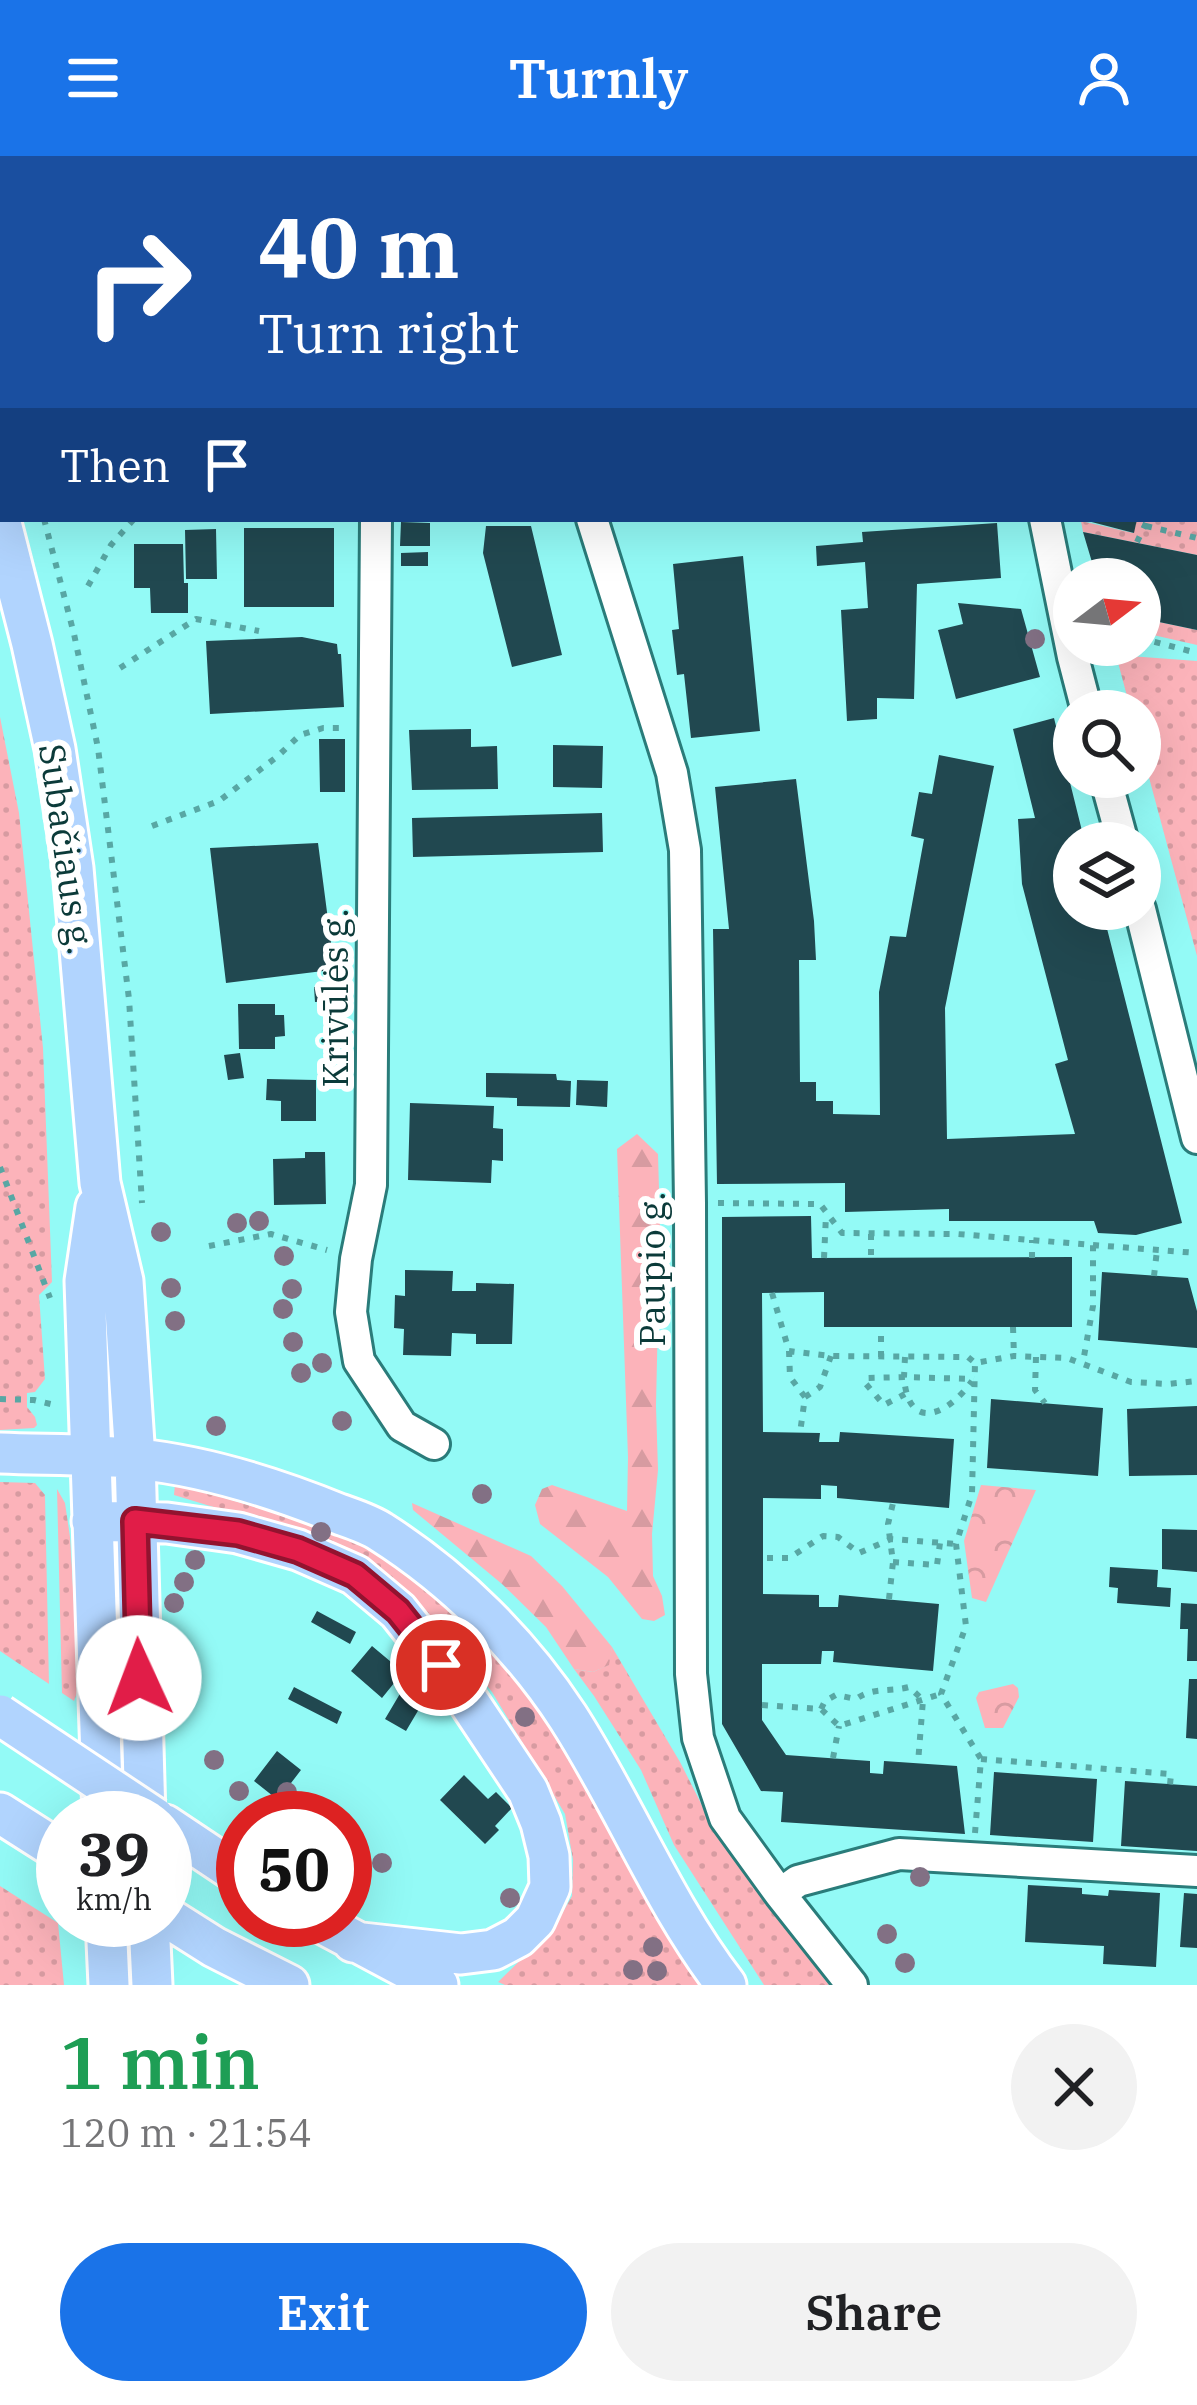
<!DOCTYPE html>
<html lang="en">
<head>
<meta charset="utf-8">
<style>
	body { margin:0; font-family:"IBM Plex Serif",serif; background:#f2f2f2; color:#202124; height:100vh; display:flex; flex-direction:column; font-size:45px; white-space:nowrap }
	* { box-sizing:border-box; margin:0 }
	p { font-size:39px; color:#757577 }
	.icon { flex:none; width:66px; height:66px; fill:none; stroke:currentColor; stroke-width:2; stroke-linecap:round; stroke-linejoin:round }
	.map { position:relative; height:1829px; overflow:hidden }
	.drawer { display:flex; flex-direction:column; background:#fff; flex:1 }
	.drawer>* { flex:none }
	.guide { position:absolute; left:0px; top:0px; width:1197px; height:366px; box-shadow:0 12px 48px #0002; background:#1a4fa0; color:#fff; overflow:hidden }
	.needle { width:78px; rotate:74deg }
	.controls { position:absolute; left:1053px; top:402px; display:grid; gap:24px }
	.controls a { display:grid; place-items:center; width:108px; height:108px; border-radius:50%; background:#fff; box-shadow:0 12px 48px #0002; font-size:60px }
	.speed { position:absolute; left:36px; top:1635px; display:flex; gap:24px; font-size:60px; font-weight:700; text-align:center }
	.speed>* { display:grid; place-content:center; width:156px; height:156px; border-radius:50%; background:#fff; box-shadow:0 12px 48px #0002; line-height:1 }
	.speed small { font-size:30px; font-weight:400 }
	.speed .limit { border:18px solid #d22; background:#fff; color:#111 }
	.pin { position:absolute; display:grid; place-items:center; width:102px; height:102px; color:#fff; margin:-51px; border:6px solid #fff; border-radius:50%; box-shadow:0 3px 12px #0007 }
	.me { position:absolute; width:132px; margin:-66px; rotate:358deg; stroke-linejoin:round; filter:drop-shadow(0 0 9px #0008) }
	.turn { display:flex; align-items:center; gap:42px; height:252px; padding:0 60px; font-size:54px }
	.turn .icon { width:156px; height:156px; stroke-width:2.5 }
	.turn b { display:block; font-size:84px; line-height:102px }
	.then { display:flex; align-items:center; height:114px; padding:0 60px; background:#0003; gap:24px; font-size:45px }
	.round { display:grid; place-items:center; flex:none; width:126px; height:126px; border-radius:63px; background:#f2f2f2 }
	.headline { display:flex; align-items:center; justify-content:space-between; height:204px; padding:0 60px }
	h1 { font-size:72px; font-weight:600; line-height:90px; color:#1e9e55 }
	.primary-button { display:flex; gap:24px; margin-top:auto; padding:24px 60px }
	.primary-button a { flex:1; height:138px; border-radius:72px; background:#1a73e8; color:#fff; font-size:48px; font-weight:600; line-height:138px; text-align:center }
	.primary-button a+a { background:#f2f2f2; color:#202124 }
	header { display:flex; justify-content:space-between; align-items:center; height:156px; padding:0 60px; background:#1a73e8; color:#fff; font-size:54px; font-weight:600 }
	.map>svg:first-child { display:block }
	.grass { fill:url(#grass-dots) }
	.forest { fill:url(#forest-firs) }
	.park { fill:url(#park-crowns) }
	.building { fill:#214850 }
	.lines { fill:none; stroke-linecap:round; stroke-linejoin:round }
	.minor-casing { stroke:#2a7c7a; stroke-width:36 }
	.major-casing { stroke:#fff; stroke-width:45 }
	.path { stroke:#58a7a4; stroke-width:6; stroke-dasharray:6 9; stroke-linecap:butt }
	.minor { stroke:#fff; stroke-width:30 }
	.major { stroke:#b1d4fe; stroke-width:39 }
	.major-bridge-casing { stroke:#fff; stroke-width:45; stroke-linecap:butt }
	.major-bridge { stroke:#b1d4fe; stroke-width:39 }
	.tree { fill:#827084 }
	.route-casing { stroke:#92132f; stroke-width:30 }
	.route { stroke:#e11d48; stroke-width:21 }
	.labels { text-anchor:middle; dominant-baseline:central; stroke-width:12; stroke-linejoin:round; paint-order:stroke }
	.street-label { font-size:36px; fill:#0b3a39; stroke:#fff }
</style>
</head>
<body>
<header><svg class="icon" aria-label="menu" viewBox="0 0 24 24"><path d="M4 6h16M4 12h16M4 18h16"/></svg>Turnly<svg class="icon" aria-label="person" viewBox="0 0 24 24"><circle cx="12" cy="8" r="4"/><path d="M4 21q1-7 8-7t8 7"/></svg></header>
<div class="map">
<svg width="1197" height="1829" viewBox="0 0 1197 1829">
	<defs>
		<pattern id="grass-dots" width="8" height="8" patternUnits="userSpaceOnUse" patternTransform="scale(3)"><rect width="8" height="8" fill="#fcb3ba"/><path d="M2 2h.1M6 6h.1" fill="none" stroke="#d79ba1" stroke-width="1.8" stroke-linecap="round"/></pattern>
		<pattern id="forest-firs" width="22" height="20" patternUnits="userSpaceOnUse" patternTransform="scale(3)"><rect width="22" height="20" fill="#fcb3ba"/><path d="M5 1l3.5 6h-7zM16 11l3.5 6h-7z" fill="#d79ba1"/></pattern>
		<pattern id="park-crowns" width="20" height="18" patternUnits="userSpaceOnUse" patternTransform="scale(3)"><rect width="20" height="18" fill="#fcb3ba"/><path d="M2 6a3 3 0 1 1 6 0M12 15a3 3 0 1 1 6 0" fill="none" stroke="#d79ba1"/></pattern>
	</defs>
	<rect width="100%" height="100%" fill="#93faf6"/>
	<path class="grass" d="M1194,354L1197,355V399L1083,376L1081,365L1133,377L1137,363H1194Z
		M1140,462L1197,474V489L1140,476Z
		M1116,499L1197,505V800L1140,588V555H1131Z
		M0,561L19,657L43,892L52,1126L39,1139L45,1223L35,1236L27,1237V1251L35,1261L37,1269L34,1272L0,1274Z
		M0,1326L35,1327L45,1339L49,1528L0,1495Z
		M175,1328L267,1354L362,1387L394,1407L438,1444L504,1506L528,1538L568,1601L662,1770L701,1829H505L498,1826L555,1770L572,1740L573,1704L565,1658L492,1536L428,1457L386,1419L289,1374L174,1339Z
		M57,1333L65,1347L70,1381L79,1531L74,1545L62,1537Z
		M612,1491L680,1606L714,1673L829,1829H764L674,1689L641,1614L594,1540L574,1513L593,1516L608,1509Z
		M0,1730L58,1767L64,1829H0Z"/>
	<path class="forest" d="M637,978L658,998L660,1068L656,1250L658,1314L652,1378L653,1420L662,1440L665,1459L654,1465L642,1463L608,1421L540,1368L535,1349L542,1333L552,1329L627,1355L628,1301L617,993Z
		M412,1347L531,1400L562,1430L612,1491L609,1509L593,1516L574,1513L546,1471L502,1428L413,1354Z"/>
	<path class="park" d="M981,1329L1036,1334L986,1446L972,1442L964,1385Z
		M1013,1528L1018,1532L1019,1541L1003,1572H985L976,1542L979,1536Z"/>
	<path class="building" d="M1080,363H1137L1134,377Z
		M401,366L430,367V390H400Z
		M997,367L1001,422L917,428L914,543L877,542V563L847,565L841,454L868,452L865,406L817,410L816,390L863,386L862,376Z
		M486,370H531L562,499L512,511L483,397Z
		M244,372H334V451H244Z
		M216,373L217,423H186L185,374Z
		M1083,376L1197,399V474L1140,462V423H1097Z
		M134,388H183L184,427H188V457H151L150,432H134Z
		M428,396V410H401V397Z
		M743,400L760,575L691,582L684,518L677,519L672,474L679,473L673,408Z
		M958,447L1021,453L1040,521L956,543L938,474L963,468Z
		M302,481L337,488L338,498H341L344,551L210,558L206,485Z
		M1054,562L1085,687H1074V753H1102L1182,1067L1136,1079L1098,1077L1094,1065H949V1053L845,1056V1027L717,1028L713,773H729L715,631L796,623L814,765L816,804H799L800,926H816V945H833V958L880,959L879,836L890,780L906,781L924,683L911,680L919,636L932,638L939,599L994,610L945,852L947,983L1075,978L1055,908L1068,904L1022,728L1018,663L1035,662L1013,573Z
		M471,573V591L497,590L498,633L412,634L409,574Z
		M319,583H345V636H320Z
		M553,589L603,590L602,632L553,631Z
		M602,657L603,696L413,701L412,662Z
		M318,687L333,802L323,815L226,827L210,692Z
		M343,829L344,844L315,846L314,831Z
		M238,848H275V859H284L285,880L275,881V893H239Z
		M240,897L244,922L228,924L224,899Z
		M486,917L556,918L557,924L571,925L570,951L517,950V942L486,941Z
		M267,923L316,924V965H281V945L266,944Z
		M577,924L608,925L607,951L576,949Z
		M410,947L494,950L493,972L503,973V1005L492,1004L491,1027L408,1024Z
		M305,996H325L326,1048L274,1049L273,1003L305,1002Z
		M811,1060L812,1102L1072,1101V1171H824V1136L762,1137L763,1276L820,1277L819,1286H839L840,1276L954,1283L949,1352L837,1342V1330L821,1329V1343L763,1342V1438L819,1439V1451H838L839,1439L939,1448L933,1515L833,1506L834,1495H822L821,1508H762V1564L786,1599L870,1605V1617L883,1618L884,1605L957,1610L965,1678L781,1666L783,1636L761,1635L722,1568V1061Z
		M405,1114L453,1115L452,1135H476V1127L514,1128L512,1188H476V1178L452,1177L451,1200L403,1199L404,1173L394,1172L395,1139L405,1140Z
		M1102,1116L1188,1122L1197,1155V1192L1098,1184Z
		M991,1243L1103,1252L1098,1320L987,1312Z
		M1197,1250V1319L1129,1320L1127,1253Z
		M1162,1373L1197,1374V1416L1162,1413Z
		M1110,1411L1158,1414L1157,1431L1171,1432L1170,1451L1117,1447L1118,1432L1109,1431Z
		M1181,1447L1197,1448V1505H1187L1188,1473H1180Z
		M317,1455L356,1476L350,1488L311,1466Z
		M372,1490L403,1516L382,1542L351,1515Z
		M1189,1523H1197V1583L1186,1582Z
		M294,1531L342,1556L337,1568L288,1543Z
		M401,1536L422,1548L406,1575L385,1563Z
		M277,1595L301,1614L278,1644L254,1625Z
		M994,1616L1097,1623L1093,1686L990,1679Z
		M464,1619L488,1643L496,1636L512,1652L495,1670L499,1674L485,1688L440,1644Z
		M1125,1625L1197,1630V1695L1121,1690Z
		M1028,1729L1082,1732V1738L1108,1740L1109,1734L1160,1737L1156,1811L1103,1808L1104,1790L1025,1786Z
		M1184,1737L1197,1738V1792L1180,1791Z"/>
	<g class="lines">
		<g class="minor-casing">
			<path id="minor" d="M533,0V3
				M947,0L948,3
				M376,363L371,1029L356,1103L351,1156L359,1205L402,1270L434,1288
				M592,363L672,617L685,694L690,1047L691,1518L698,1582L725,1662L780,1738L852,1829
				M1045,363L1073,501L1087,555
				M1105,621L1123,687
				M1140,753L1197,982
				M780,1738L798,1725L899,1698L1197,1715"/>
		</g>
		<g class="major-casing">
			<path id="major" d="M0,363L32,488L55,593L73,712L100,1027L123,1125L135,1302L145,1662
				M96,1051L85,1125L103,1662
				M0,1297C45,1299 92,1298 137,1303C206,1310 275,1332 339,1358C353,1363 369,1368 381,1376C455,1423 521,1489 568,1561C624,1648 663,1747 726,1829
				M92,1365L167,1367L238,1377L298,1394L355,1419L398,1455L462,1536L528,1635L541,1667L549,1700L550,1731L535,1764L518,1781L493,1794L461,1798L353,1786
				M0,1657L63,1697
				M165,1669L243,1721
				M165,1760L214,1791L289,1829
				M106,1764L109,1829
				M149,1764L152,1829
				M316,1764L438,1829"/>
		</g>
		<path class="path" d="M773,0L774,3
			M34,3V0
			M1194,111L1197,112
			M1194,156L1197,143
			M1194,179H1197
			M44,363L74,478L98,592L129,843L142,1047
			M1146,370L1197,382
			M1137,386L1148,363
			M88,430L111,389L134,363
			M1140,482L1197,497
			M120,512L196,463L259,475
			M152,670L219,645L278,600L300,579L323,572H347
			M0,1011L50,1142
			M718,1047L820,1048L842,1077L957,1078L1093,1089V1150L1083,1206
			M871,1078V1102
			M1093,1089L1197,1097
			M209,1090L271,1078L327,1094
			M824,1102L826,1059
			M1032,1102V1084
			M1154,1120L1157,1094
			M772,1137L789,1195L831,1200L968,1201L975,1207
			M1013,1171L1014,1200
			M789,1195L790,1221L805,1241L800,1277
			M881,1201V1171
			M905,1201L904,1221L974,1223
			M1036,1201L1035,1234L1045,1247
			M905,1238L884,1249L866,1228V1222L904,1221C908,1278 949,1258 972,1225
			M805,1241L820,1231L831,1200
			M0,1243L34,1244L59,1250
			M767,1402H789L823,1380L838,1381L859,1397L891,1383L956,1388
			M893,1406L937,1409L940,1387
			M889,1443L893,1406L888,1368L893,1347
			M762,1549L821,1553L839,1570L941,1538
			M821,1553L825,1545L836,1539L856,1543C872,1531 890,1536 909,1531L923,1544L918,1607
			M833,1602L839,1570
			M981,1603L1171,1618L1170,1629
			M975,1677L981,1603L941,1538L966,1470L956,1388L972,1338L975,1207L1014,1200L1067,1202L1131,1226L1168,1228L1197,1225"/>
		<use href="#minor" class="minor"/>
		<use href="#major" class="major"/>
		<g class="major-bridge-casing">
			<path id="major-bridge" d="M0,1559L155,1662"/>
		</g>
		<use href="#major-bridge" class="major-bridge"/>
	</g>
	<g class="tree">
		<circle cx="1035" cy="483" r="10"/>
		<circle cx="259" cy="1065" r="10"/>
		<circle cx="237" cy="1067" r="10"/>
		<circle cx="161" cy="1076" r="10"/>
		<circle cx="284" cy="1100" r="10"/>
		<circle cx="171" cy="1132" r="10"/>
		<circle cx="292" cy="1133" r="10"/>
		<circle cx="283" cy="1153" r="10"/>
		<circle cx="175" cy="1165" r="10"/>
		<circle cx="293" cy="1186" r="10"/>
		<circle cx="322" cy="1207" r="10"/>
		<circle cx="301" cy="1217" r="10"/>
		<circle cx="342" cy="1265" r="10"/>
		<circle cx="216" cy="1270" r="10"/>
		<circle cx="482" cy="1338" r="10"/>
		<circle cx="321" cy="1376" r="10"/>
		<circle cx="195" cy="1404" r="10"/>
		<circle cx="184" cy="1426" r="10"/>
		<circle cx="174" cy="1447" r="10"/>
		<circle cx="525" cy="1561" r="10"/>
		<circle cx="214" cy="1604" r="10"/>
		<circle cx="239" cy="1635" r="10"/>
		<circle cx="287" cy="1636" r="10"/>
		<circle cx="382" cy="1707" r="10"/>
		<circle cx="920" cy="1721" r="10"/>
		<circle cx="510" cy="1742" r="10"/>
		<circle cx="887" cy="1778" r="10"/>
		<circle cx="653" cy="1791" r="10"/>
		<circle cx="905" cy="1807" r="10"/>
		<circle cx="633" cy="1814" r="10"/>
		<circle cx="657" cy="1815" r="10"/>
	</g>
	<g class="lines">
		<g class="route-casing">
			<path id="route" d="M139,1522L135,1365L238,1377L298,1394L355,1419L398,1455L441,1509"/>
		</g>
		<use href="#route" class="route"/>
	</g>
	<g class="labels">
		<g class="street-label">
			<text transform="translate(67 693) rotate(82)">Subačiaus g.</text>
			<text transform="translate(334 842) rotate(-90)">Krivūlės g.</text>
			<text transform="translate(651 1113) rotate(-90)">Paupio g.</text>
		</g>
	</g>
</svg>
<div class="controls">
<a><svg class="needle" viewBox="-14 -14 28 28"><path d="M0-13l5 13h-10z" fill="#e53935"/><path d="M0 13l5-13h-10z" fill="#757577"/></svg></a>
<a><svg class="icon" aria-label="search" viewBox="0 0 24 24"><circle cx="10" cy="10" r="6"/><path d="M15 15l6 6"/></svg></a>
<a><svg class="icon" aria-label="layers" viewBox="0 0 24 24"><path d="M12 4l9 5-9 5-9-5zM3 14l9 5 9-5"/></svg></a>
</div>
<div class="speed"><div>39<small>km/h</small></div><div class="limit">50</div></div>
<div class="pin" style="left:441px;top:1509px;background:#d93025"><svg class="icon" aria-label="arrive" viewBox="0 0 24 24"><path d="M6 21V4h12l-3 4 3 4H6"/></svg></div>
<svg class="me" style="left:139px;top:1522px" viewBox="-20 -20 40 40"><circle r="19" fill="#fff"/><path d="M0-13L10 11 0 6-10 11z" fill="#e11d48"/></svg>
<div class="guide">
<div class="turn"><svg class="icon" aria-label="right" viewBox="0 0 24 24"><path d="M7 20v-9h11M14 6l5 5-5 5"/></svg><div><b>40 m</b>Turn right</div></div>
<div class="then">Then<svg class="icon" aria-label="arrive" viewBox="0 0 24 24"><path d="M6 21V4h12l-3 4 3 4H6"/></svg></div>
</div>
</div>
<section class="drawer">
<div class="headline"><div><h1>1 min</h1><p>120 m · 21:54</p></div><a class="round"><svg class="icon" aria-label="close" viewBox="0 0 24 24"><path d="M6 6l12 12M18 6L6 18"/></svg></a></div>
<div class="primary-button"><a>Exit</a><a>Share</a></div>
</section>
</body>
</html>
